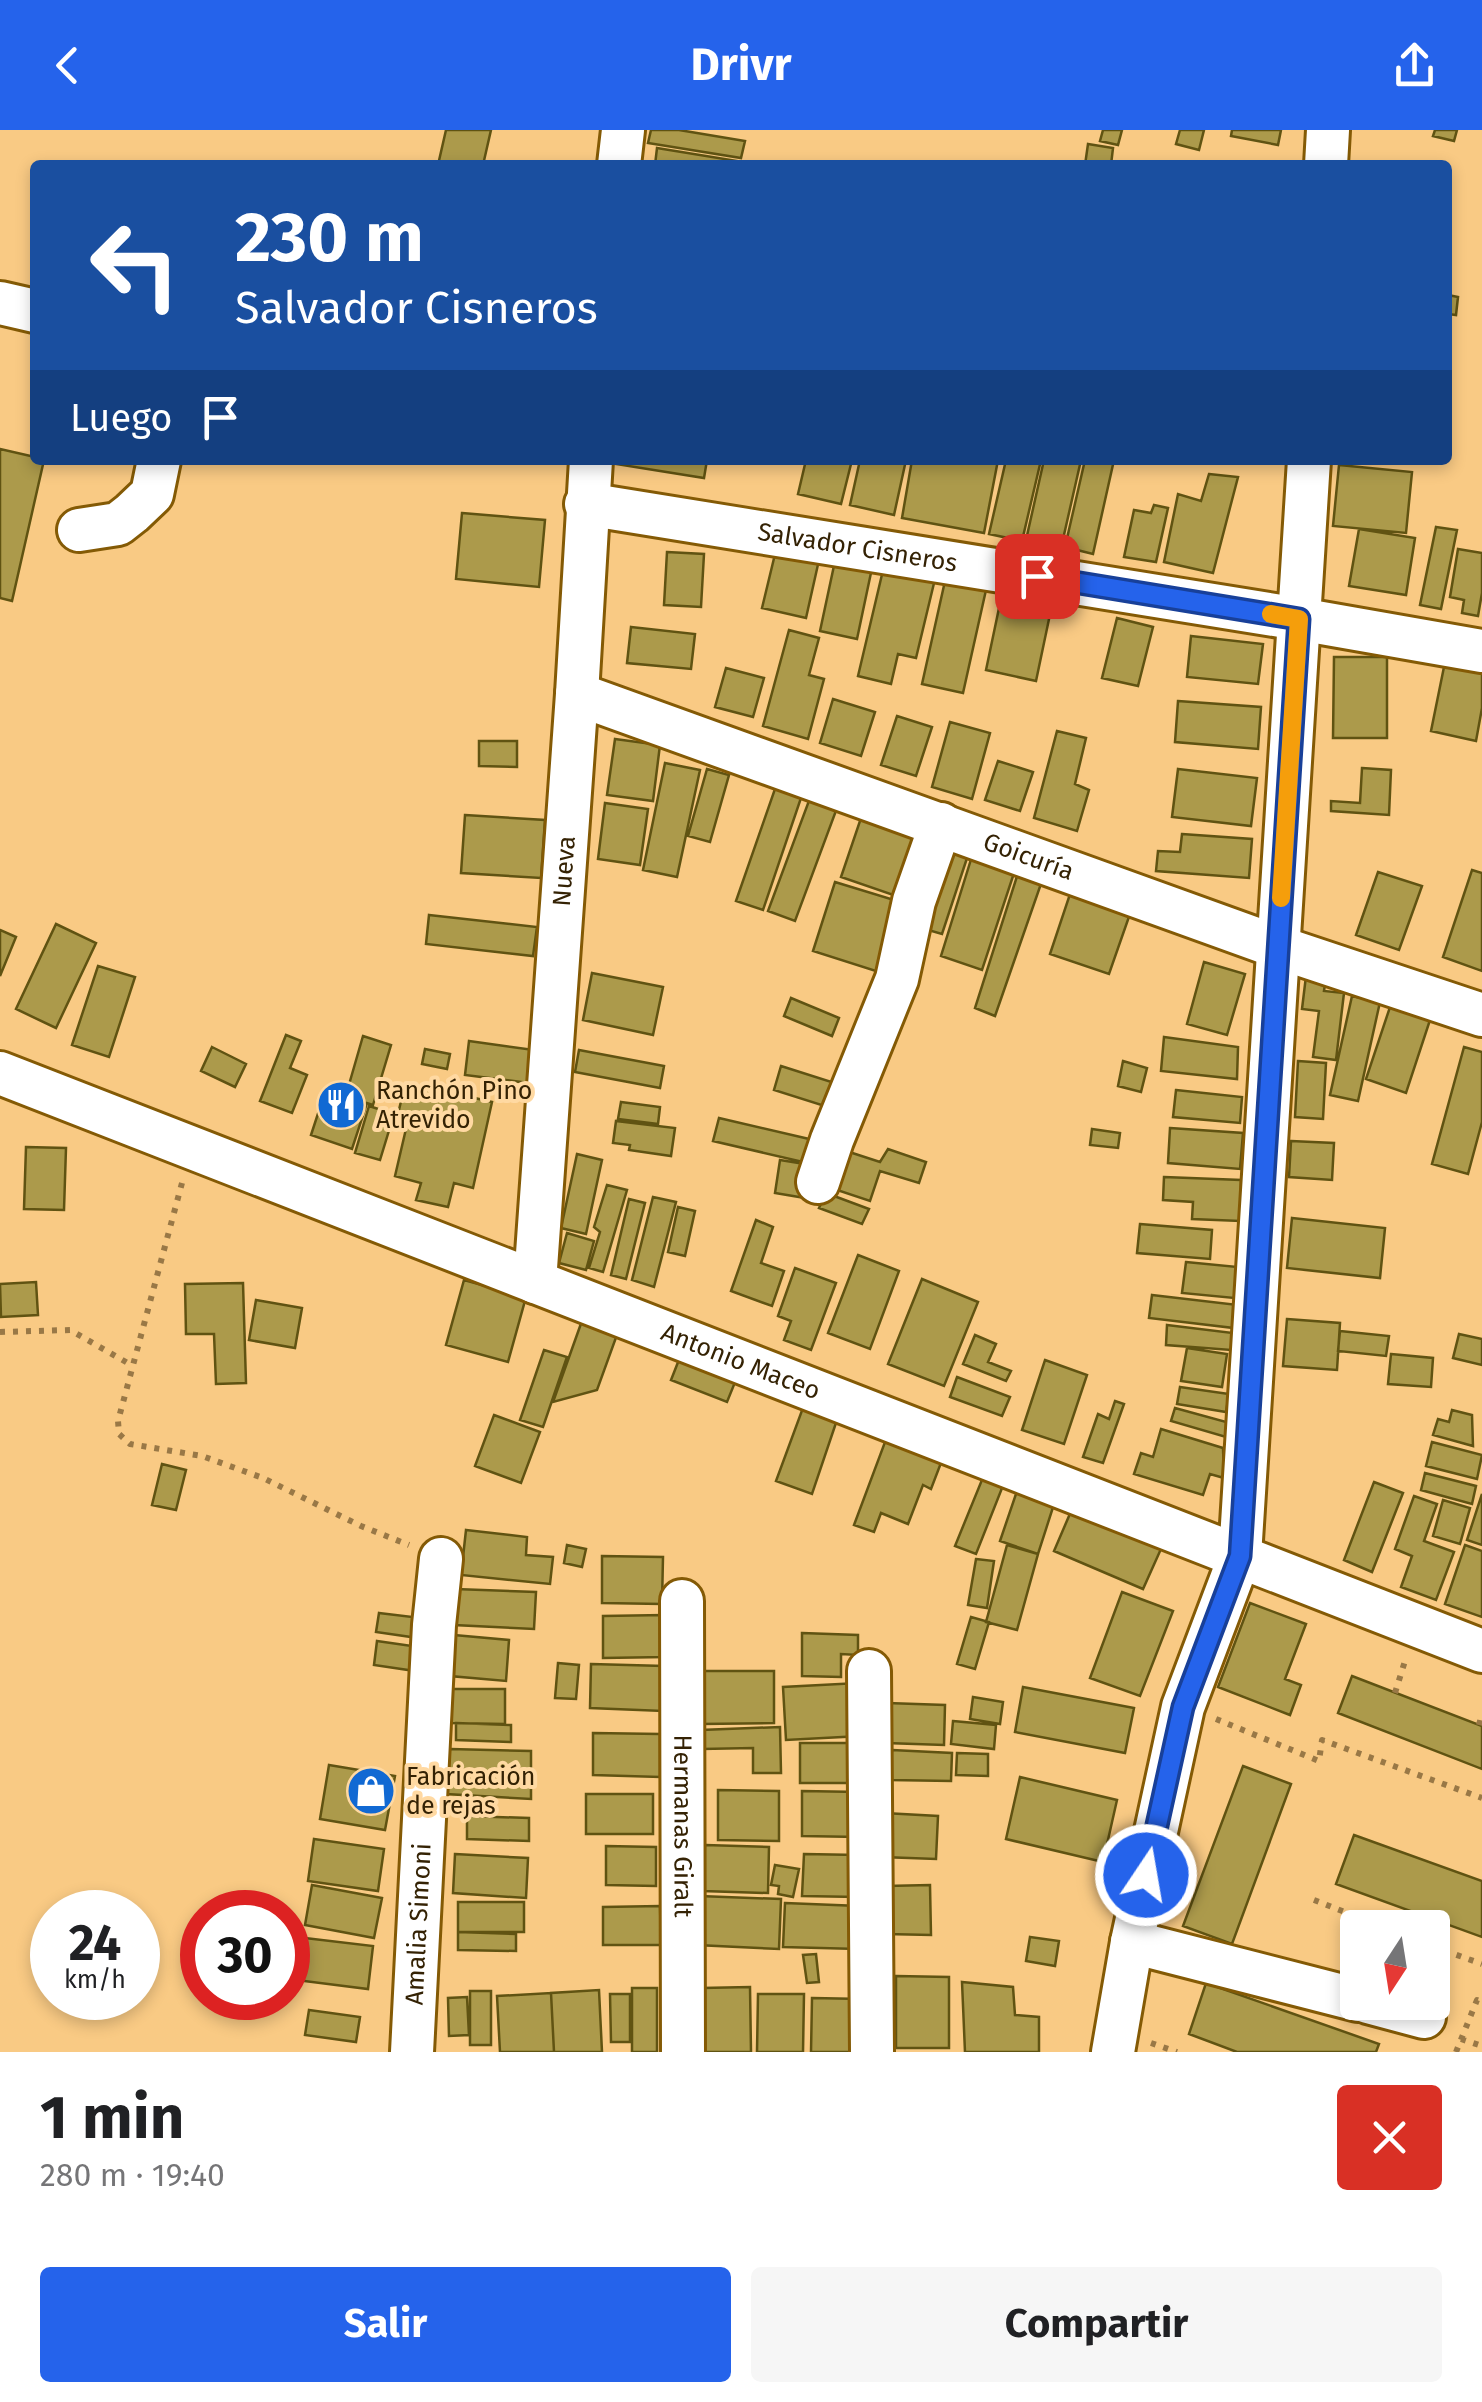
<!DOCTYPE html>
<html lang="es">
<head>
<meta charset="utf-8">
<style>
	body { margin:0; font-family:"Fira Sans",sans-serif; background:#f6f6f6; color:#202124; height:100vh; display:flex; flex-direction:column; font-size:38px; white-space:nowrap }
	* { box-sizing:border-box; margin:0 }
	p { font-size:32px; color:#757577 }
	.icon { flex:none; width:55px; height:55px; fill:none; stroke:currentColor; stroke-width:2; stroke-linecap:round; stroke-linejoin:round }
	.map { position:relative; height:1922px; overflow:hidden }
	.sheet { display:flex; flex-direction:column; background:#fff; flex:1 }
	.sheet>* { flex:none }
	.top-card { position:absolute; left:30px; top:30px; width:1422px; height:305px; border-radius:10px; box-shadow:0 5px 15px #0003; background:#1a4fa0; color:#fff; overflow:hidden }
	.needle { width:65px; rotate:192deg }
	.controls { position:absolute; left:1340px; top:1780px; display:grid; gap:20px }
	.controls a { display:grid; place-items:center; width:110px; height:110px; border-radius:10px; background:#fff; box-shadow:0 5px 15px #0003; font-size:50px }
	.speed { position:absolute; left:30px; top:1760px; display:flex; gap:20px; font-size:50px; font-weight:700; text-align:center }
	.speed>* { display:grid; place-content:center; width:130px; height:130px; border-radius:50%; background:#fff; box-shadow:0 5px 15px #0003; line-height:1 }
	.speed small { font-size:25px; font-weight:400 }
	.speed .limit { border:15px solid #d22; background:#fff; color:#111 }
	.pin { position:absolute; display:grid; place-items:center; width:85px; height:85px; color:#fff; margin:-42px; border-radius:20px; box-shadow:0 5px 15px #0006 }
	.me { position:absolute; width:110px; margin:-55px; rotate:12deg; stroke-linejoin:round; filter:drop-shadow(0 0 8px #0008) }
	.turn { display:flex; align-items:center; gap:35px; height:210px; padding:0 40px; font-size:45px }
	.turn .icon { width:130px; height:130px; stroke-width:2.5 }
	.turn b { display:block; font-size:70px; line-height:85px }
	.then { display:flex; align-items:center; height:95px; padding:0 40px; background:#0003; gap:20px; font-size:38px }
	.round { display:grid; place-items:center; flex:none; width:105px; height:105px; border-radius:10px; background:#f6f6f6 }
	.head { display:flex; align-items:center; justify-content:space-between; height:170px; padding:0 40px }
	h1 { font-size:60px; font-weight:700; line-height:75px }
	.action { display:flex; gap:20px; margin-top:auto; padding:20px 40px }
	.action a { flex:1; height:115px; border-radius:10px; background:#2563eb; color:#fff; font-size:40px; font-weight:700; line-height:115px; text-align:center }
	.action a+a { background:#f6f6f6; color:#202124 }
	header { display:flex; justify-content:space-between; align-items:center; height:130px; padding:0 40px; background:#2563eb; color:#fff; font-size:45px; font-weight:700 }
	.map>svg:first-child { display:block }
	.building { fill:#ac9a4b; stroke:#605312; stroke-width:2.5 }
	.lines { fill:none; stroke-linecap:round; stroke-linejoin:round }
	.minor-casing { stroke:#845a05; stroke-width:48 }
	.path { stroke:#997846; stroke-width:6; stroke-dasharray:5 8; stroke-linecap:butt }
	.minor { stroke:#fff; stroke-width:42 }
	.route-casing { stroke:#184099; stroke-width:25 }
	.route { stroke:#2563eb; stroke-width:18 }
	.slow { stroke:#f59e0b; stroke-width:18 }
	.labels { text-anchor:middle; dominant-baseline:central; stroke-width:8; stroke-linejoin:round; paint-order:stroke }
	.street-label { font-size:25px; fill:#342204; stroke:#ffd9a2 }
	.poi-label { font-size:25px; fill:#342204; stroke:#ffd9a2; text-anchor:start }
</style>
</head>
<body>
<header><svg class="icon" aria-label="back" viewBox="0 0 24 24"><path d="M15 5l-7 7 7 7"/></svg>Drivr<svg class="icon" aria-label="share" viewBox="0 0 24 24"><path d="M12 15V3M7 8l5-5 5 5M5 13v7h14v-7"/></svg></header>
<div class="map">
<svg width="1482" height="1922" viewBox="0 0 1482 1922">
	<rect width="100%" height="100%" fill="#f9ca84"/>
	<path class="building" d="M446,0H491L483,35H438Z
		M651,0H679L745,11L741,28L648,13Z
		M1103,0H1122L1118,15L1100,11Z
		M1180,0H1204L1199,20L1176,14Z
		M1232,0H1281L1278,15L1231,6Z
		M1435,0H1457L1454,11L1433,6Z
		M1088,14L1113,18L1111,35H1085Z
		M657,18L737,31V35H655Z
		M1448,165L1458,167L1456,185L1448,184Z
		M0,319L35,327V330H44L12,471L0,468Z
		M616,330H707L704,348L616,334Z
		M806,330H852L841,374L798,364Z
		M860,330H906L894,385L850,375Z
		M912,330H998L984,403L902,388Z
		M1006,330H1041L1022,411L989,404Z
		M1044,330H1081L1061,418L1026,410Z
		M1085,330H1114L1093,424L1065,417Z
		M1339,335L1412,342L1406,403L1333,396Z
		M1209,344L1238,347L1213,443L1164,432L1178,364L1201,371Z
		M1154,375L1168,378L1156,432L1124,427L1134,380L1151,383Z
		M462,383L545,390L539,457L456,449Z
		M1436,397L1457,400L1441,479L1420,475Z
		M1359,399L1415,408L1406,465L1349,456Z
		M1458,419L1482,423V463L1478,486L1462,483L1464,470L1450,467Z
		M776,420L819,430L806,488L762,478Z
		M667,422L704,424L701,477L664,475Z
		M835,431L872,438L857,509L820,501Z
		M884,436L935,449L916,528L898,524L891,554L858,546Z
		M945,451L986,460L963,563L922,554Z
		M1003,459L1053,470L1036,551L986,540Z
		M1117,488L1153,497L1138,556L1102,548Z
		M631,497L695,504L691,539L627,533Z
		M789,500L819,508L809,545L824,549L808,609L763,596Z
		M1191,506L1263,514L1258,554L1187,547Z
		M1334,527H1387V608H1333Z
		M1445,532L1482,540V578L1476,611L1431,601Z
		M726,538L764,548L753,587L715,577Z
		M833,569L875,582L861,626L820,613Z
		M1178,571L1261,577L1258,619L1175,612Z
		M897,586L932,597L916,646L881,635Z
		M950,592L990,603L972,669L932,657Z
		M1057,601L1086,608L1075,654L1089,660L1077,701L1034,688Z
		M615,609L660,615L653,671L607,665Z
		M479,611H517V637L479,636Z
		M998,631L1033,642L1020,681L985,670Z
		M665,633L700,640L677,747L643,740Z
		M1362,638L1391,640L1389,685L1331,681V671L1360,673Z
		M707,639L729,645L710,712L688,706Z
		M1178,639L1257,648L1251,696L1172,687Z
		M776,656L802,665L763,780L736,771Z
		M810,668L837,678L795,791L768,781Z
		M605,673L648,679L640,735L598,729Z
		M465,685L545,690L541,748L461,743Z
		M862,685L921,705L899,767L841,747Z
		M1182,704L1252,709L1249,748L1156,741L1158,721L1180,722Z
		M948,715L969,722L942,804L921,798Z
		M973,723L1016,737L982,840L941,826Z
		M1019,740L1043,748L995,886L975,878Z
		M1472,740L1482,743V841L1443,827Z
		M1378,742L1422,756L1399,820L1356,805Z
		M835,752L904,773L882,843L813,821Z
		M1071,761L1131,781L1109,844L1050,824Z
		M429,785L537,797L533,826L426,814Z
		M56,794L96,813L56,898L16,879Z
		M0,800L16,807L0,846Z
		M1204,832L1245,844L1227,905L1187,894Z
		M98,836L135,847L109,927L72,915Z
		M592,843L663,857L653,905L583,890Z
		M1306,846L1326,848L1324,861L1344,863L1336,930L1313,927L1319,881L1302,879Z
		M1352,866L1380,872L1358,971L1330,965Z
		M791,868L839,888L832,906L784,886Z
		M1390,877L1430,890L1406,963L1366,949Z
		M286,905L301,911L290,938L307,945L292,983L260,971Z
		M363,906L391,915L373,975L367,973L352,1019L311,1005L326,959L346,965Z
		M1164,907L1238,917L1237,949L1161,941Z
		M469,911L534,920L529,953L465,945Z
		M212,917L246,934L235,957L201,941Z
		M1464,917L1482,922V992L1468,1044L1432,1034Z
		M425,919L450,924L447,939L422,934Z
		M579,920L664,936L660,958L575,942Z
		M1123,931L1147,938L1141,962L1118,956Z
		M1298,931L1326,933L1323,989L1295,987Z
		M781,936L841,955L834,979L774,960Z
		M418,955L492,972L473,1058L454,1053L448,1077L416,1070L421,1053L395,1046L409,986L398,984L403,963L415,966Z
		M1176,960L1242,967L1240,993L1173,987Z
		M621,972L660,977L658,994L618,989Z
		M369,976L394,984L380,1030L355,1023Z
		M719,988L822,1012L816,1035L713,1011Z
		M616,991L675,998L671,1026L629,1020L630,1015L613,1013Z
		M1170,998L1243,1003L1240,1039L1168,1033Z
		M1092,999L1120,1003L1118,1018L1090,1015Z
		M1291,1011L1334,1013L1332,1050L1289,1047Z
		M26,1017L66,1018L64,1080L24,1079Z
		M837,1018L880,1032L888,1019L926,1032L919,1053L880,1041L870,1071L825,1056Z
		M577,1024L602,1030L586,1104L561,1098Z
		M780,1030L811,1035L805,1068L775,1063Z
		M1164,1047L1241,1050L1240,1091L1192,1089L1193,1072L1163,1070Z
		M607,1055L627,1060L603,1142L589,1138L600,1102L594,1097Z
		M826,1063L869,1079L862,1094L819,1078Z
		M653,1067L676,1072L654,1157L632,1150Z
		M629,1069L645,1073L626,1149L611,1145Z
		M678,1077L695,1081L685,1126L668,1122Z
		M1292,1088L1385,1098L1380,1148L1287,1138Z
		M756,1090L773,1097L761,1133L784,1141L772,1176L731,1161Z
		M1140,1094L1212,1100L1210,1129L1137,1123Z
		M567,1103L594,1111L586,1140L559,1133Z
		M858,1125L899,1141L870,1219L828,1203Z
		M1186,1132L1238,1137L1234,1168L1182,1163Z
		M795,1138L836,1153L811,1220L784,1210L791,1191L778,1186Z
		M922,1149L978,1172L944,1256L888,1234Z
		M464,1150L526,1167L508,1232L446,1215Z
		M36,1152L38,1185L1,1187L0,1154Z
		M243,1153L246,1253L216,1254L214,1204H186L185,1154Z
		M1152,1165L1238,1175L1234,1198L1149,1188Z
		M256,1170L302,1178L295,1218L249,1210Z
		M583,1188L618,1202L597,1260L553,1272Z
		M1287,1189L1340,1193L1337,1240L1283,1236Z
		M1167,1195L1233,1203L1231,1220L1166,1215Z
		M1340,1201L1389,1206L1386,1226L1338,1221Z
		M1459,1204L1482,1209V1235L1453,1228Z
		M975,1205L996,1214L988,1232L1011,1241L1006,1251L963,1234Z
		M684,1217L740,1240L727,1272L671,1250Z
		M1187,1218L1227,1224L1222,1257L1181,1251Z
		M544,1220L567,1227L543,1297L520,1290Z
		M1391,1224L1433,1228L1431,1257L1388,1254Z
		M1045,1230L1087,1245L1064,1314L1022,1300Z
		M957,1247L1010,1267L1002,1286L950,1267Z
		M1180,1257L1229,1264L1226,1282L1177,1274Z
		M1115,1271L1124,1274L1103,1333L1083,1327L1098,1284L1109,1289Z
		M804,1275L838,1287L812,1364L776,1351Z
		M1175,1278L1230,1293L1226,1307L1171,1291Z
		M1452,1280L1472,1285L1473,1316L1433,1305L1438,1289L1449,1292Z
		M494,1285L540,1302L521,1353L475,1336Z
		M1161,1299L1223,1318L1224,1348L1210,1344L1203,1365L1134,1344L1141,1323L1153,1327Z
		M888,1304L944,1325L931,1359L923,1355L908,1394L881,1383L874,1402L854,1395Z
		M1432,1312L1482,1325L1477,1349L1426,1336Z
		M162,1334L186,1340L176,1380L152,1375Z
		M986,1340L1006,1348L976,1424L955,1416Z
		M1425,1343L1476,1356L1472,1374L1421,1360Z
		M1374,1352L1403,1363L1372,1442L1344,1430Z
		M1018,1358L1055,1371L1038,1424L1000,1411Z
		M1482,1364V1415L1467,1410Z
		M1414,1366L1437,1374L1424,1411L1454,1422L1436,1470L1401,1457L1412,1426L1395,1419Z
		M1443,1370L1470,1378L1460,1414L1433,1406Z
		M1075,1372L1165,1410L1143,1459L1054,1421Z
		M466,1400L527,1407L526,1425L553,1427L550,1454L461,1445Z
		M567,1415L586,1419L582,1437L564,1433Z
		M1007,1415L1038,1424L1017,1500L986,1492Z
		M1465,1415L1482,1421V1487L1445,1474Z
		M602,1426L663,1427L662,1474L602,1473Z
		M976,1429L994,1431L987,1478L968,1475Z
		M455,1459L536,1462L534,1499L454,1495Z
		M1122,1462L1173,1481L1140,1566L1090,1548Z
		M1250,1473L1306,1494L1285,1549L1301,1555L1290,1585L1218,1557Z
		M379,1483L421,1488L418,1508L376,1502Z
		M664,1485L665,1527L603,1528V1486Z
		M971,1487L989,1492L975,1539L957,1534Z
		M802,1503L858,1505V1525L841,1524V1547L802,1546Z
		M454,1505L509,1510L506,1551L450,1546Z
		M377,1511L419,1517L415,1541L374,1535Z
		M558,1533L579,1535L576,1569L555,1568Z
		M591,1534L664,1536L663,1581L590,1578Z
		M701,1541H774V1593L701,1594Z
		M1352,1546L1482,1596V1639L1338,1583Z
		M858,1553L861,1606L786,1610L783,1557Z
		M1023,1557L1134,1578L1125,1623L1015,1602Z
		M448,1559H505V1594L448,1593Z
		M973,1567L1003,1572L1000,1594L970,1589Z
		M887,1573L945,1575L944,1615L886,1613Z
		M953,1591L996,1595L994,1619L951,1614Z
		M456,1593L511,1595V1612L456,1610Z
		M780,1597L781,1643H753V1618L702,1619L701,1600Z
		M593,1603L660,1604V1647L593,1645Z
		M800,1613H849L850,1653H800Z
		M450,1619L531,1621V1669L446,1664Z
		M892,1620L952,1623L951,1651L890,1650Z
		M957,1623L988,1624V1646L956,1645Z
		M329,1635L395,1646L385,1700L320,1689Z
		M1243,1636L1291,1654L1232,1814L1183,1796Z
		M1020,1647L1117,1670L1103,1732L1006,1709Z
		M718,1660L779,1661V1711L718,1710Z
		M802,1661L860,1662L859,1707L802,1706Z
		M586,1664H653V1704H586Z
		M884,1683L938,1686L936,1729L882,1727Z
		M467,1686L529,1688V1711L467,1709Z
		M1354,1705L1482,1751V1807L1336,1754Z
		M314,1709L384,1719L378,1761L308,1751Z
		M705,1715L769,1717L768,1763L703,1761Z
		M606,1716L656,1717V1756L606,1755Z
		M455,1724L528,1728L526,1768L453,1763Z
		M804,1724L858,1725V1767L802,1766Z
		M775,1735L799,1739L793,1767L778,1764L779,1756L771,1755Z
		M312,1755L382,1768L374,1808L305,1795Z
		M930,1755L931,1805L886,1804V1756Z
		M699,1766L781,1769L779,1819L697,1815Z
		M458,1772H524V1802H458Z
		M785,1773L859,1776L858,1819L783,1817Z
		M660,1776L661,1815H603V1777Z
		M458,1802L516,1804V1821L458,1820Z
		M288,1806L373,1816L368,1859L288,1849Z
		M1030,1807L1059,1811L1055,1836L1026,1831Z
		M816,1824L819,1852L807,1853L803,1825Z
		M896,1846L949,1847V1918H896Z
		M962,1852L1013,1857L1015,1885L1039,1887V1922H965Z
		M1206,1853L1379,1914L1376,1922H1237L1189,1904Z
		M750,1857L751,1922H703L702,1858Z
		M632,1858H657V1922H632Z
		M599,1860L602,1922H554L551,1863Z
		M470,1861H491V1915H470Z
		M551,1863L554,1922H500L497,1866Z
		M610,1864H630V1912H611Z
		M758,1864H804L803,1922H757Z
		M467,1867L469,1905L449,1906L448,1868Z
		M812,1868L863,1869L862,1922H811Z
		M309,1880L360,1887L356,1912L305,1905Z"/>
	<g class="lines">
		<g class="minor-casing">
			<g id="minor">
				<path d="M619,35L623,0"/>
				<path d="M1326,35L1328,0"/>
				<path d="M0,173L35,181"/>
				<path id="s1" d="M586,374L1299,489L1482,521"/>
				<path d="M79,400L118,394L132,383L152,364L159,330"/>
				<path id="s2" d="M577,564L1278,817L1482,885"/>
				<path id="s3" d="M0,943L1482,1521"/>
				<path d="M818,1052L832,1010L897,849L914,771L941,694"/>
				<path id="s4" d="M535,1152L577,564L591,330"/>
				<path id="s5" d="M682,1471L683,1922"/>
				<path d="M869,1541L872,1922"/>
				<path d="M1132,1812L1358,1870"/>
				<path d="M1368,1872L1424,1887"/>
				<path id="s6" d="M412,1922L434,1495L441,1429"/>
				<path d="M1113,1922L1132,1812L1183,1577L1240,1426L1309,330"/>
			</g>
		</g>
		<path class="path" d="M182,1053L118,1291L119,1304L130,1314L202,1326L263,1348L361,1396L409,1415
			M0,1202L70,1200L133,1236
			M1395,1563L1405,1531
			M1216,1589L1319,1631L1322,1610L1482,1668
			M1479,1595L1482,1583
			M1314,1770L1386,1798
			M1432,1816L1482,1834
			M1434,1854L1445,1821
			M1461,1909L1482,1916
			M1151,1913L1177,1922
			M1456,1922L1477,1870L1482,1872"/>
		<use href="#minor" class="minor"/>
	</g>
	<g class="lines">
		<g class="route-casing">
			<path id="route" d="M1037,446L1299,489L1240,1426L1183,1577L1146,1745"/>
		</g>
		<use href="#route" class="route"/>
		<path class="slow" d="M1271,484L1299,489L1281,768"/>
	</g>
	<defs>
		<g id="restaurant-disc" transform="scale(2.5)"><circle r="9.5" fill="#1169d3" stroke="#ffd9a2"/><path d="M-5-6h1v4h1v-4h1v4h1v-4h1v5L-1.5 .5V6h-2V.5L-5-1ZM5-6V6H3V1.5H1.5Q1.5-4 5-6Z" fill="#fff"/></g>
		<g id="shop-disc" transform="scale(2.5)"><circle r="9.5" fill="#1169d3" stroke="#ffd9a2"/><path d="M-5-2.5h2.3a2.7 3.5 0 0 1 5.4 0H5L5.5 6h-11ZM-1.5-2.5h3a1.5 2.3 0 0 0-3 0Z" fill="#fff"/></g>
	</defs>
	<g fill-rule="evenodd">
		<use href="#restaurant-disc" x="341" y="975"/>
		<use href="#shop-disc" x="371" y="1661"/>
	</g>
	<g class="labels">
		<g class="street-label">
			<text stroke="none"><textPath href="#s1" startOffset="275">Salvador Cisneros</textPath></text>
			<text stroke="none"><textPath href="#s2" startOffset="480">Goicuría</textPath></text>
			<text stroke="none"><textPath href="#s4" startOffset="412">Nueva</textPath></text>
			<text stroke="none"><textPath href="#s3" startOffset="795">Antonio Maceo</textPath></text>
			<text stroke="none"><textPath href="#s5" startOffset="225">Hermanas Giralt</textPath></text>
			<text stroke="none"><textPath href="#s6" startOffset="128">Amalia Simoni</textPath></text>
		</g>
		<g class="poi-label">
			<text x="376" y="961">Ranchón Pino<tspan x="376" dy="29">Atrevido</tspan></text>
			<text x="406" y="1647">Fabricación<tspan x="406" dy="29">de rejas</tspan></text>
		</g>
	</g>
</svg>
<div class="controls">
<a><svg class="needle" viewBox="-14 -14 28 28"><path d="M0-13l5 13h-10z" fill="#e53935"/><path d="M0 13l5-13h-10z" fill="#757577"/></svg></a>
</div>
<div class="speed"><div>24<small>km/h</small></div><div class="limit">30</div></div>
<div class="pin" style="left:1037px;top:446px;background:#d93025"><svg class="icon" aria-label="arrive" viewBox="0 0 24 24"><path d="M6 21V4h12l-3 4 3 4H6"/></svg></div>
<svg class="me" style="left:1146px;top:1745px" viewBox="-20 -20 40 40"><circle r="17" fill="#2563eb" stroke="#fff" stroke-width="3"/><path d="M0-11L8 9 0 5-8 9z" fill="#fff"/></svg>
<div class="top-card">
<div class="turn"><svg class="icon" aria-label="left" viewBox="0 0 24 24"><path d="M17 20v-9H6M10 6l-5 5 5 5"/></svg><div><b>230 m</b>Salvador Cisneros</div></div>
<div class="then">Luego<svg class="icon" aria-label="arrive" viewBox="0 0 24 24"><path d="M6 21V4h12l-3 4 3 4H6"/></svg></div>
</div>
</div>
<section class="sheet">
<div class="head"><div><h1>1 min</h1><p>280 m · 19:40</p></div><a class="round" style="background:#d93025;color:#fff"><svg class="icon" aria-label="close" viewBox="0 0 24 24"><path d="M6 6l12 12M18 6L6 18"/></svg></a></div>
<div class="action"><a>Salir</a><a>Compartir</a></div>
</section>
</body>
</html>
